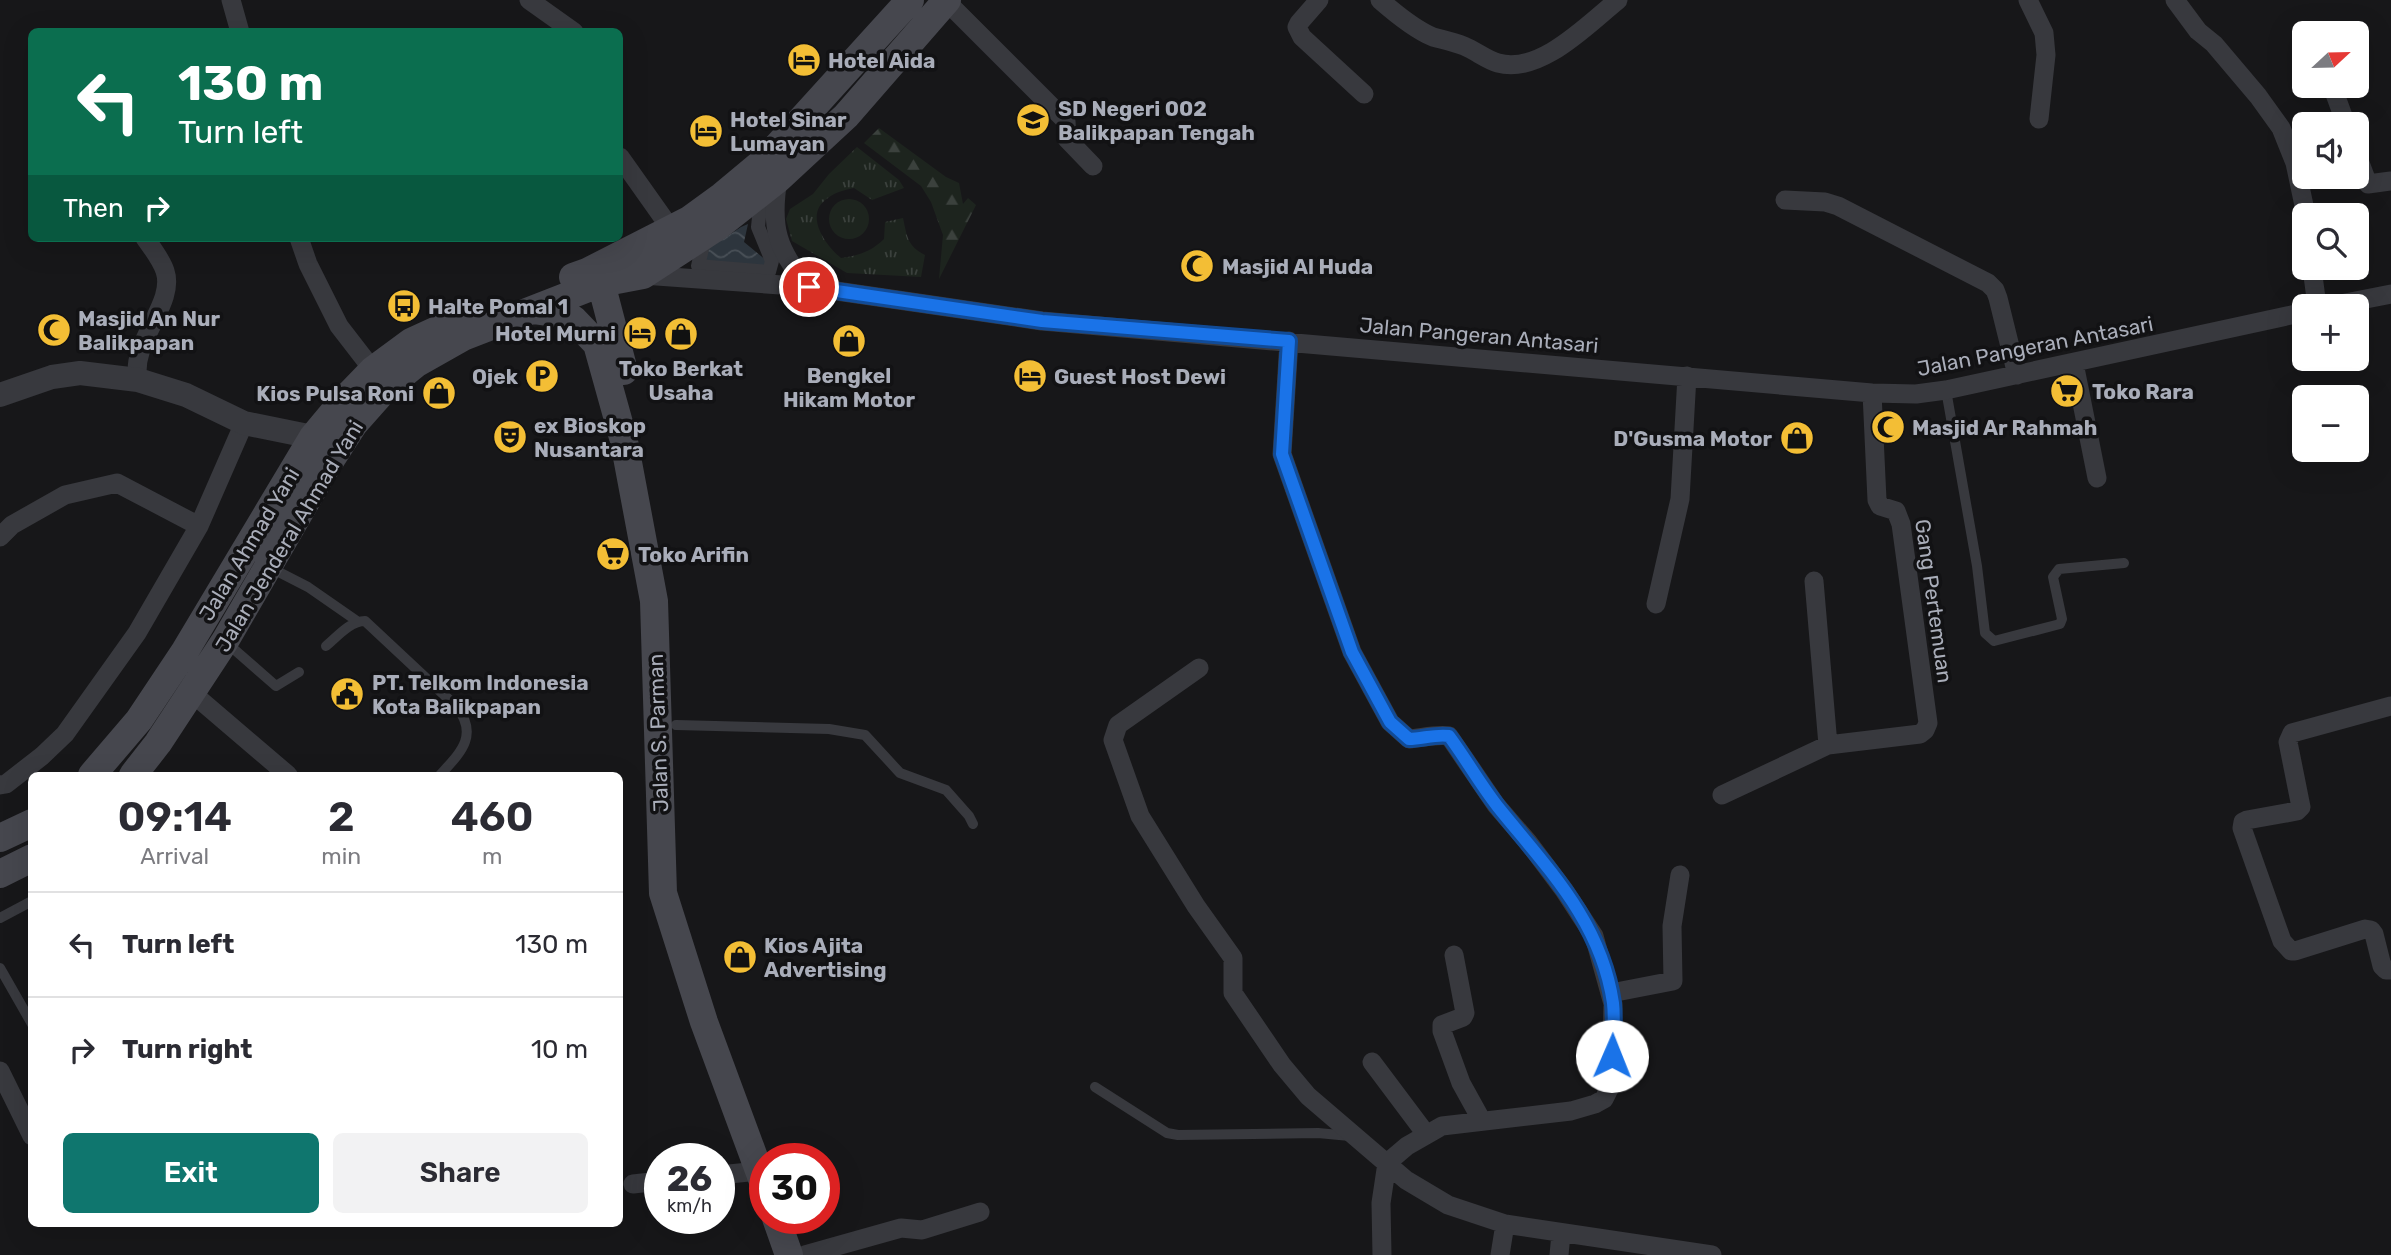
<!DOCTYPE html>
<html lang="en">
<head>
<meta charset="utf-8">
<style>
	body { margin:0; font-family:Rubik,sans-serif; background:#f2f2f3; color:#2b2b33; height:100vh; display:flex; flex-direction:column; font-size:26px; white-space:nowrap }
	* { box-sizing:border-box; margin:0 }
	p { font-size:23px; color:#7c7c81 }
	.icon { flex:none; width:38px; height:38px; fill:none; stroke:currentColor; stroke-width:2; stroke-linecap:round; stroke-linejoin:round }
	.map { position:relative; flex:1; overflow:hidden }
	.details { position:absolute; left:28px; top:772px; width:595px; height:455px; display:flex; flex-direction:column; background:#fff; border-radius:10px; box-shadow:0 7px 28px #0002 }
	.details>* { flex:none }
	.hud { position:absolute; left:28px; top:28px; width:595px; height:214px; border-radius:10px; box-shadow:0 7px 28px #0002; background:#0b6e4f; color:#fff; overflow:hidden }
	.needle { width:46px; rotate:68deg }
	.controls { position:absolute; left:2292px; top:21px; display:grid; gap:14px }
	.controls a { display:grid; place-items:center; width:77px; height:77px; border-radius:10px; background:#fff; box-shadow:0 7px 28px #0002; font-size:35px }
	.speed { position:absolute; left:644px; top:1143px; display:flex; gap:14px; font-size:35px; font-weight:700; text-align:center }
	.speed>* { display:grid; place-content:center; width:91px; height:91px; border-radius:50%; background:#fff; box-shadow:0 7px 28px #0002; line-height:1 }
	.speed small { font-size:18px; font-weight:400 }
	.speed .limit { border:10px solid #d22; background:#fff; color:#111 }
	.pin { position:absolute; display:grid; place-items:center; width:60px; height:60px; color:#fff; margin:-30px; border:4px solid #fff; border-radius:50%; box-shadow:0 2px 7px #0007 }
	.me { position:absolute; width:77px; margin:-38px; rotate:1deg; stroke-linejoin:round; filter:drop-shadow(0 0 5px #0008) }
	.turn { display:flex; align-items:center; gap:24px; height:147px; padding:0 35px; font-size:32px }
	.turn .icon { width:91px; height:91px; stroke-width:2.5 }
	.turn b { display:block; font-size:49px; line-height:60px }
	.then { display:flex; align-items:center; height:66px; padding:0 35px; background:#0003; gap:14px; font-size:26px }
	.eta { display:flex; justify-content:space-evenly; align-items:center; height:119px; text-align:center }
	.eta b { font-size:42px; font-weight:600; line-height:49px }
	.primary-button { display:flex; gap:14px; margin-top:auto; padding:14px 35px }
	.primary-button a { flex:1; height:80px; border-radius:10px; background:#0f766e; color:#fff; font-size:28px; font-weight:600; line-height:80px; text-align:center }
	.primary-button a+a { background:#f2f2f3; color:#2b2b33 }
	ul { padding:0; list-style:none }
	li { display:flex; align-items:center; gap:21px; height:105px; padding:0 35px; border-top:2px solid #e1e1e2 }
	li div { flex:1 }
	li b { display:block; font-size:26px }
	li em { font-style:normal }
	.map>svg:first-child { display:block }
	.forest { fill:url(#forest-firs) }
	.park { fill:url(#park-tufts) }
	.water { fill:url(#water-waves) }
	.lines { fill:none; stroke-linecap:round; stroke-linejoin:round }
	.service { stroke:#38393e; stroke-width:10 }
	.pedestrian { stroke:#38393e; stroke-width:14 }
	.minor { stroke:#38393e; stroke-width:19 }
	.tertiary { stroke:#38393e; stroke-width:24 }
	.secondary { stroke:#46474e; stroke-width:28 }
	.route-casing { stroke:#114b97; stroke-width:18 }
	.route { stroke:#1a73e8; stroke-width:12 }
	.labels { text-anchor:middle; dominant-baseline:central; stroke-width:7; stroke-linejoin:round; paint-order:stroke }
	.poi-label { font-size:21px; font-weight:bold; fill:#a9adb9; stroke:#121214; text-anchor:start }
	.street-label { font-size:21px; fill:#a9adb9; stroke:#121214 }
</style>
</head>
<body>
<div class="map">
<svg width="2391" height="1255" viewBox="0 0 2391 1255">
	<defs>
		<pattern id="forest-firs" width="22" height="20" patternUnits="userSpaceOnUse" patternTransform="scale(1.75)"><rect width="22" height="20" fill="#1d241e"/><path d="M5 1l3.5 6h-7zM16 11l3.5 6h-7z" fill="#3b413d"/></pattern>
		<pattern id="park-tufts" width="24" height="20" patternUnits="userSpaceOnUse" patternTransform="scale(1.75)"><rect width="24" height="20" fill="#1d241e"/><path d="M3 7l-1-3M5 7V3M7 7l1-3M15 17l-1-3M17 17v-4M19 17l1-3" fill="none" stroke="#3b413d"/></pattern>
		<pattern id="water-waves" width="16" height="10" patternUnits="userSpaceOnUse" patternTransform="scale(1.75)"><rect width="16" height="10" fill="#2d353d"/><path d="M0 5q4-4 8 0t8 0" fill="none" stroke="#495057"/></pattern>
	</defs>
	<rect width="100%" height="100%" fill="#171719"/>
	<path class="forest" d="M879,128L946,177L959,183L963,204L968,198L976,205L939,279L943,235L931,202L921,186L864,143Z"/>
	<path class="park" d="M857,147L899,180L904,188L872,200L854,188C845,190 835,192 828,198C803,214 825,245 841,258C858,256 872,251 884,239L885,222L903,218C907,236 907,246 925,255L921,277L847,273L792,241L786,219L790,209L813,194L829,174Z
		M829 219a20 20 0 1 1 40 0a20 20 0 1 1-40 0Z"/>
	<path class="water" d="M748,224L744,242L767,261L766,267L704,263L705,251L741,227Z"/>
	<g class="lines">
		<path class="service" d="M1946,390L1977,566L1985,633L1994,641L2060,624L2062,619L2053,577L2059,569L2124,563
			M269,567L308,587L357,621
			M228,644L276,686L299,672
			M326,646C337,637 350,621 365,621L457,707C479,736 460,753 440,775
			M676,725L829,729L865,735L900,773L946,790L969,816L973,824
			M0,918L32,901
			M0,968L32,1024
			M1095,1087L1167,1133L1178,1135L1318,1133L1350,1136"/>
		<path class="pedestrian" d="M761,198L758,227L772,261L769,272L698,266L703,245Z"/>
		<path class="minor" d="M231,0L240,32
			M529,0L574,32
			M1319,0L1299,23L1297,27L1302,37L1364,94
			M1380,0C1396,14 1414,29 1433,37C1444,40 1454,42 1464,46C1476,51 1487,60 1498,63C1540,75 1588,24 1618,0
			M2028,0L2044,33L2046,55L2039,119
			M2175,0L2198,31L2214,44L2258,96L2281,128L2295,163L2306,215
			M946,1L1066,121L1067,139L1093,166
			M2332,86L2346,124
			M2357,155L2368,184L2391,181
			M620,157L671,229
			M778,179C770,227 777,251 809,287
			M1785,200L1825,202L1838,206L1988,283L1995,290L1998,298L2017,375
			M299,238L308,264L339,326L373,370
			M2312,268L2317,306
			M643,275L809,287L1042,321L1872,393L1916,394L1946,390L2305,312
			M2330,306L2391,294
			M1289,341L1282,454L1352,652L1390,722L1409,739C1422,738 1436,734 1449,736L1496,805L1528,842L1564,890L1594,936L1613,1004L1611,1085L1604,1099L1595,1104L1571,1111L1442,1126L1407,1146L1387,1163
			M2074,363L2097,478
			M138,380C130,341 176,304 165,271C161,259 152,248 145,238
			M0,537L12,525L65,495L117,483L199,526
			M1814,581L1828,745
			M1656,604L1680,499L1687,376
			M1199,668L1118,725L1113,740L1140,816L1196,906L1233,958V993L1282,1065L1308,1096L1406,1180L1448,1205L1505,1224L1712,1255
			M192,693L288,775
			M2391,706L2292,733L2288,742L2301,807L2297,811L2247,820L2243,822L2242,828L2282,941L2291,951H2295L2365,929L2371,930L2374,934L2382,966L2386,970H2391
			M0,785L6,784L42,756L65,734L137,633L199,526L244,423
			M1722,795L1828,745L1920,734L1925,730L1928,723L1901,524L1896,511L1880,506L1877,500L1872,393
			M1454,955L1465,1013L1463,1017L1442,1025V1031L1461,1083L1482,1121
			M1611,993L1673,981L1672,926L1680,875
			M1372,1062L1426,1134
			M0,1071L32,1136
			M719,1175L759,1171
			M633,1184L660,1181
			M805,1255L901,1228L922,1230L980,1212
			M1382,1255L1381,1203L1387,1163
			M1500,1255L1505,1224
			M1559,1255L1561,1234"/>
		<path class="tertiary" d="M0,395L52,377L80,373L138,380L186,395L244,423L313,437"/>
		<path class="secondary" d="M573,277L587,272L689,220L722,196L764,161L910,0
			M601,283L624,371
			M534,310L557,313L573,319L597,344L624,441L654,601L663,893L704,1022L765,1187
			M92,775L139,720L185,651L313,437L343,401L373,370L411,342L472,314
			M133,775L158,743L225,641L323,472L354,424L385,389L417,363L463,337L601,283L643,275L717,227L778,179L846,116L947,0
			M0,838L32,823
			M0,874L32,858
			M776,1218L789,1255"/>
	</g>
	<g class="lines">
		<g class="route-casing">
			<path id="route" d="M809,287L1042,321L1289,341L1282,454L1352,652L1390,722L1409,739C1422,739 1435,734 1449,736C1466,759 1480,784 1498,807C1547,868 1601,921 1613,1003C1615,1020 1613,1039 1612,1056"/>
		</g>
		<use href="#route" class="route"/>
	</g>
	<defs>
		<g id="hotel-disc" transform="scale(1.75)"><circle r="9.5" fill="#f3be35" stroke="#121214"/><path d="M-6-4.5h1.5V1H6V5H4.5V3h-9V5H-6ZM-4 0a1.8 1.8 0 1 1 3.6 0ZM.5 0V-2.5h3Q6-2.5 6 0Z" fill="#111"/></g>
		<g id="school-disc" transform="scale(1.75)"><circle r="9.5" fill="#f3be35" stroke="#121214"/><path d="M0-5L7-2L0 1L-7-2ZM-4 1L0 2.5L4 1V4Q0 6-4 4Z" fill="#111"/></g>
		<g id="mosque-disc" transform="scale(1.75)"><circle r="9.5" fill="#f3be35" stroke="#121214"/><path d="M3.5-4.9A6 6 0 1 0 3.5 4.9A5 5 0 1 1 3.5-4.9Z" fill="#111"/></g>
		<g id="bus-disc" transform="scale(1.75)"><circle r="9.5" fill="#f3be35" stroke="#121214"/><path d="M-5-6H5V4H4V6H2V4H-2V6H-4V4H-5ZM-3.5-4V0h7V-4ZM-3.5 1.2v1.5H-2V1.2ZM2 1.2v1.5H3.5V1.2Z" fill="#111"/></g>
		<g id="shop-disc" transform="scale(1.75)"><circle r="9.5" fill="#f3be35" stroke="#121214"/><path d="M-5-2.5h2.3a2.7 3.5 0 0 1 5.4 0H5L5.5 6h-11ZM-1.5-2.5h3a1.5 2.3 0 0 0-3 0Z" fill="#111"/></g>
		<g id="parking-disc" transform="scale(1.75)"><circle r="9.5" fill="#f3be35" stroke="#121214"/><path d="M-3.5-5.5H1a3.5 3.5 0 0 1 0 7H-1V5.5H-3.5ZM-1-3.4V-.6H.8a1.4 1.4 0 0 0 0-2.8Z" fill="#111"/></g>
		<g id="supermarket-disc" transform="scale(1.75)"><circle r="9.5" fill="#f3be35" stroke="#121214"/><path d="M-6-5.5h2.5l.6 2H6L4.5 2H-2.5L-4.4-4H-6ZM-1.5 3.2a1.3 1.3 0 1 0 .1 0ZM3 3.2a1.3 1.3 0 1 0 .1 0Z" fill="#111"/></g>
		<g id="theatre-disc" transform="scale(1.75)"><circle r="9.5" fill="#f3be35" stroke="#121214"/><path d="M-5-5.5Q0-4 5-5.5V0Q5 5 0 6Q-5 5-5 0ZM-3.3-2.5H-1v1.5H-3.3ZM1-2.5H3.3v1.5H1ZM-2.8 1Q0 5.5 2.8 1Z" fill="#111"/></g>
		<g id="civic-disc" transform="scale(1.75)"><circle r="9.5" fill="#f3be35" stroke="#121214"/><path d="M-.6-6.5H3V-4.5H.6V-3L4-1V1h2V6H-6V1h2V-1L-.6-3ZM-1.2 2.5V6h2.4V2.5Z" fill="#111"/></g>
	</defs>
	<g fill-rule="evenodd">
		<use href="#hotel-disc" x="804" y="60"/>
		<use href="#school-disc" x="1033" y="120"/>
		<use href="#hotel-disc" x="706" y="131"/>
		<use href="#mosque-disc" x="1197" y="266"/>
		<use href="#bus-disc" x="404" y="306"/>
		<use href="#mosque-disc" x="54" y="330"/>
		<use href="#hotel-disc" x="640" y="333"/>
		<use href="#shop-disc" x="681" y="334"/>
		<use href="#shop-disc" x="849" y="341"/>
		<use href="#parking-disc" x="542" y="376"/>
		<use href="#hotel-disc" x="1030" y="376"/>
		<use href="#supermarket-disc" x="2067" y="391"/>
		<use href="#shop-disc" x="439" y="393"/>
		<use href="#mosque-disc" x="1888" y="427"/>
		<use href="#theatre-disc" x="510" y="437"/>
		<use href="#shop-disc" x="1797" y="438"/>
		<use href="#supermarket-disc" x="613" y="554"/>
		<use href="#civic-disc" x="347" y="694"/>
		<use href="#shop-disc" x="740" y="957"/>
	</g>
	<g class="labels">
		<g class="poi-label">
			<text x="828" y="60">Hotel Aida</text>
			<text x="1058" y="108">SD Negeri 002<tspan x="1058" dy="24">Balikpapan Tengah</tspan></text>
			<text x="730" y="119">Hotel Sinar<tspan x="730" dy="24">Lumayan</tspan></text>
			<text x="1222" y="266">Masjid Al Huda</text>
			<text x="428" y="306">Halte Pomal 1</text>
			<text x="78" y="318">Masjid An Nur<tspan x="78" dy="24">Balikpapan</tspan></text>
			<text x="616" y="333" text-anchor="end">Hotel Murni</text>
			<text x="681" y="368" text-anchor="middle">Toko Berkat<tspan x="681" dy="24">Usaha</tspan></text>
			<text x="849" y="375" text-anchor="middle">Bengkel<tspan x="849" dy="24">Hikam Motor</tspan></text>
			<text x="518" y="376" text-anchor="end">Ojek</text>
			<text x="1054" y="376">Guest Host Dewi</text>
			<text x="2092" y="391">Toko Rara</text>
			<text x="414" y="393" text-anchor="end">Kios Pulsa Roni</text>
			<text x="534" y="425">ex Bioskop<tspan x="534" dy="24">Nusantara</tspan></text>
			<text x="1912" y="427">Masjid Ar Rahmah</text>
			<text x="1772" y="438" text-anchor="end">D'Gusma Motor</text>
			<text x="638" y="554">Toko Arifin</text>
			<text x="372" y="682">PT. Telkom Indonesia<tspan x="372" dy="24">Kota Balikpapan</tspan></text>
			<text x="764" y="945">Kios Ajita<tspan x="764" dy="24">Advertising</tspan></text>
		</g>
		<g class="street-label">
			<text transform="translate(1479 335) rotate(5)">Jalan Pangeran Antasari</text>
			<text transform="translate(2035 346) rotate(-11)">Jalan Pangeran Antasari</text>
			<text transform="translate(289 536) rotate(-59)">Jalan Jenderal Ahmad Yani</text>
			<text transform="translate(249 544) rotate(-59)">Jalan Ahmad Yani</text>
			<text transform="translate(1934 601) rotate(82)">Gang Pertemuan</text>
			<text transform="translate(658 733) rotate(-92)">Jalan S. Parman</text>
		</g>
	</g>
</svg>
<div class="controls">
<a><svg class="needle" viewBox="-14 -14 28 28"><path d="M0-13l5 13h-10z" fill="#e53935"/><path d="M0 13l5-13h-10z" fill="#7c7c81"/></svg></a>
<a><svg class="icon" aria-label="sound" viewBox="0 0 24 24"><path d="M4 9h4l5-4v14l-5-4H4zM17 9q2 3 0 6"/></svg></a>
<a><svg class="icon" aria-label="search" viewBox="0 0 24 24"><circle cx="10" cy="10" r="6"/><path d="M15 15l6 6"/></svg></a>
<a>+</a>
<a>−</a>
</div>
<div class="speed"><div>26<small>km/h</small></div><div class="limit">30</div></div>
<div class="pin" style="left:809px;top:287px;background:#d93025"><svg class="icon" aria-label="arrive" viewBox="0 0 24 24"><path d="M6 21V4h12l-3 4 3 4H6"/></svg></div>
<svg class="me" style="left:1612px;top:1056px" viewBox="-20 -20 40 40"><circle r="19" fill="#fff"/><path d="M0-13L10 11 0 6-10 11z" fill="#1a73e8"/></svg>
<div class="hud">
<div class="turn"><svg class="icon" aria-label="left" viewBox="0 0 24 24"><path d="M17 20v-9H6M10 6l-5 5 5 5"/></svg><div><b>130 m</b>Turn left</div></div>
<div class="then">Then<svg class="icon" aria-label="right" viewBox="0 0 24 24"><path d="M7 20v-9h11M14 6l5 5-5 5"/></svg></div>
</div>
<section class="details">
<div class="eta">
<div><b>09:14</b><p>Arrival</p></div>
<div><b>2</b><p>min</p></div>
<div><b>460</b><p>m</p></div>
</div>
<ul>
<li><svg class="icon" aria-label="left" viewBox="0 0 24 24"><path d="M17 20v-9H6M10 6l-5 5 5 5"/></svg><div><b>Turn left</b></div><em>130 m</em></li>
<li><svg class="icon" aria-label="right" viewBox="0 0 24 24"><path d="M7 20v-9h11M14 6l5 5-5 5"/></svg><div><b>Turn right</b></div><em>10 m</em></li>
</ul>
<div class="primary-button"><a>Exit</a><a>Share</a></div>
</section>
</div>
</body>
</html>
